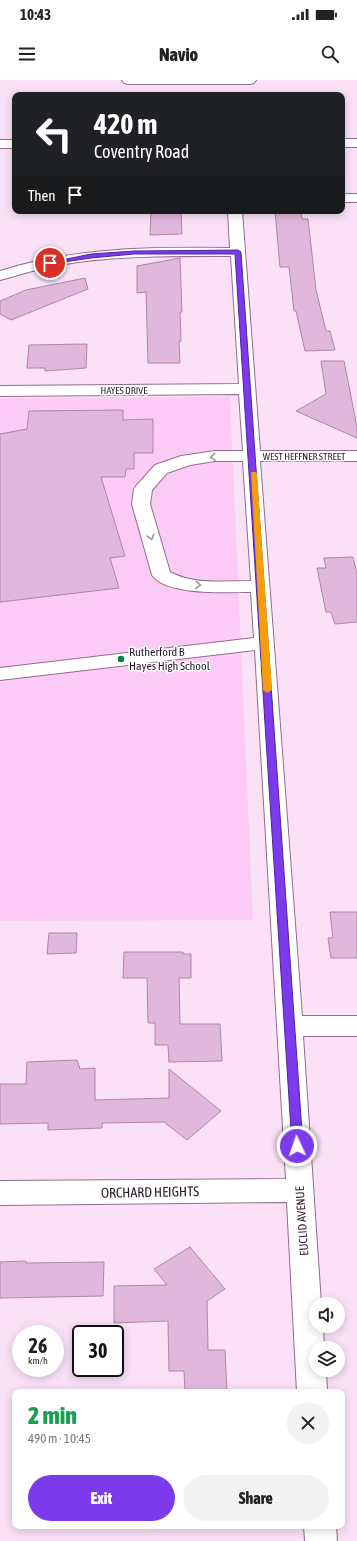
<!DOCTYPE html>
<html lang="en">
<head>
<meta charset="utf-8">
<style>
	body { margin:0; font-family:"Asap Condensed",sans-serif; background:#f2f2f2; color:#222; height:100vh; display:flex; flex-direction:column; font-size:15px; white-space:nowrap }
	* { box-sizing:border-box; margin:0 }
	p { font-size:13px; color:#767676 }
	.icon { flex:none; width:22px; height:22px; fill:none; stroke:currentColor; stroke-width:2; stroke-linecap:round; stroke-linejoin:round }
	.map { position:relative; flex:1; overflow:hidden }
	.sheet { position:absolute; left:12px; top:1309px; width:333px; height:140px; display:flex; flex-direction:column; background:#fff; border-radius:8px; box-shadow:0 2px 10px #0003 }
	.sheet>* { flex:none }
	.guide { position:absolute; left:12px; top:12px; width:333px; height:122px; border-radius:8px; box-shadow:0 2px 10px #0003; background:#202124; color:#fff; overflow:hidden }
	.controls { position:absolute; left:309px; top:1217px; display:grid; gap:8px }
	.controls a { display:grid; place-items:center; width:36px; height:36px; border-radius:50%; background:#fff; box-shadow:0 2px 10px #0003; font-size:20px }
	.speed { position:absolute; left:12px; top:1245px; display:flex; gap:8px; font-size:20px; font-weight:700; text-align:center }
	.speed>* { display:grid; place-content:center; width:52px; height:52px; border-radius:50%; background:#fff; box-shadow:0 2px 10px #0003; line-height:1 }
	.speed small { font-size:10px; font-weight:400 }
	.speed .limit { border:2px solid #111; border-radius:6px; background:#fff; color:#111 }
	.pin { position:absolute; display:grid; place-items:center; width:34px; height:34px; color:#fff; margin:-17px; border:2px solid #fff; border-radius:50%; box-shadow:0 1px 4px #0007 }
	.me { position:absolute; width:44px; margin:-22px; rotate:357deg; stroke-linejoin:round; filter:drop-shadow(0 0 3px #0008) }
	.turn { display:flex; align-items:center; gap:14px; height:84px; padding:0 16px; font-size:18px }
	.turn .icon { width:52px; height:52px; stroke-width:2.5 }
	.turn b { display:block; font-size:28px; line-height:34px }
	.then { display:flex; align-items:center; height:38px; padding:0 16px; background:#0003; gap:8px; font-size:15px }
	.round { display:grid; place-items:center; flex:none; width:42px; height:42px; border-radius:21px; background:#f2f2f2 }
	.head { display:flex; align-items:center; justify-content:space-between; height:68px; padding:0 16px }
	h1 { font-size:24px; font-weight:800; line-height:30px; color:#1e9e55 }
	.action { display:flex; gap:8px; margin-top:auto; padding:8px 16px }
	.action a { flex:1; height:46px; border-radius:24px; background:#7c3aed; color:#fff; font-size:16px; font-weight:800; line-height:46px; text-align:center }
	.action a+a { background:#f2f2f2; color:#222 }
	.status { display:flex; justify-content:space-between; align-items:center; height:28px; padding:0 20px; background:#fff; direction:ltr }
	.status svg { height:11px; fill:currentColor }
	header { display:flex; justify-content:space-between; align-items:center; height:52px; padding:0 16px; background:#fff; font-size:18px; font-weight:800 }
	.map>svg:first-child { display:block }
	.built { fill:#fccbf5 }
	.building { fill:#e1b8dc; stroke:#ad86a8 }
	.lines { fill:none; stroke-linecap:round; stroke-linejoin:round }
	.minor-casing { stroke:#936d8e; stroke-width:2 }
	.minor { fill:#fff; fill-rule:evenodd }
	.oneway { stroke:#9f989e }
	.route { fill:#7c3aed; stroke:#51269a }
	.slow { fill:#f59e0b }
	.poi-dot { fill:#03843e; stroke:#fff; stroke-width:1.5 }
	.labels { text-anchor:middle; dominant-baseline:central; stroke-width:3; stroke-linejoin:round; paint-order:stroke }
	.far-street-label { font-size:10px; fill:#2a1b28; stroke:#fff }
	.poi-label { font-size:12px; fill:#2a1b28; stroke:#fff; text-anchor:start }
	.street-label { font-size:12px; fill:#2a1b28; stroke:#fff }
	.near-street-label { font-size:14px; fill:#2a1b28; stroke:#fff }
</style>
</head>
<body>
<div class="status"><b>10:43</b><svg viewBox="0 0 49 12"><path d="M0 12V9h3v3zM5 12V6h3v6zM10 12V3h3v9zM15 12V0h3v12zM26 1h20v11H26zM47 4h2v5h-2z"/></svg></div>
<header><svg class="icon" aria-label="menu" viewBox="0 0 24 24"><path d="M4 6h16M4 12h16M4 18h16"/></svg>Navio<svg class="icon" aria-label="search" viewBox="0 0 24 24"><circle cx="10" cy="10" r="6"/><path d="M15 15l6 6"/></svg></header>
<div class="map">
<svg width="357" height="1461" viewBox="0 0 357 1461">
	<rect width="100%" height="100%" fill="#fae1f7"/>
	<path class="built" d="M230,317L253,840L0,841V318Z"/>
	<path class="building" d="M151,131H181L182,154L150,155Z
		M275,131H301L302,139H308L316,210L326,251H330L335,270L305,271L296,231H294L289,187H280Z
		M180,178L182,232H180L181,261H179L180,283H148L146,212L137,213V186Z
		M85,198L88,209L11,240L0,234V221L26,210Z
		M87,264L86,288L45,291V288H27L29,265Z
		M321,281H344L357,347V358L296,331L326,314Z
		M123,330V340L153,339V373H134V389H126L125,397H101L125,476L110,478L119,508L0,522V354L27,349L29,331Z
		M353,477L357,494V542L335,544L331,532H326L317,488H326L324,478Z
		M330,832H357V878H331L328,858H333Z
		M49,853H77L76,873L47,874Z
		M124,872H183V874H191V898H179L180,944H220L222,981L169,982L168,965H155V943H148L147,898H123Z
		M77,980L80,989L95,988V1020L169,1018V989L221,1031L187,1060L164,1042L102,1043V1048L48,1050V1043L0,1044V1004H26L27,982Z
		M190,1167L225,1209L207,1221L208,1270H225L227,1312H185L184,1291H169L168,1241L114,1243V1206L167,1205L154,1189Z
		M26,1181V1183L104,1182L103,1216L0,1218V1182Z"/>
	<g class="lines">
		<g class="minor-casing">
			<path id="minor" d="M122,0H256L254,3L250,4H128L124,3Z
				M342,59H357V67H342Z
				M0,60H15V68H0Z
				M342,114H357V122H342Z
				M228,131H242L260,371H357V381H260L302,936H357V956H303L321,1224H316V1246H323L324,1268H316V1290H326L327,1312H297L287,1122L0,1125V1101L286,1099L255,570L0,600V588L254,558L251,512C228,512 166,516 152,495L132,424L134,409L137,405L155,385L181,376L215,371H243L239,314L0,316V306L239,304L231,176C174,176 116,175 59,185C39,188 20,195 0,200V191C75,167 152,167 230,168ZM215,381H243L251,501C223,501 194,505 170,492L150,424L152,410L167,393L190,385Z
				M304,1446H336L337,1461H305Z"/>
		</g>
		<use href="#minor" class="minor"/>
	</g>
	<defs><path id="oneway-chevron" d="M-2-3.5L2.5 0L-2 3.5" fill="none" stroke-width="1.6" stroke-linecap="round" stroke-linejoin="round"/></defs>
	<g class="oneway">
		<use href="#oneway-chevron" transform="translate(213 377) rotate(175)"/>
		<use href="#oneway-chevron" transform="translate(151 457) rotate(74)"/>
		<use href="#oneway-chevron" transform="translate(198 505) rotate(4)"/>
	</g>
	<path class="route" d="M238,170L241,172L303,1066L301,1069L297,1070L294,1069L292,1066L235,174H134L91,178L50,184L47,183L91,174L134,171Z"/>
	<path class="slow" d="M251,392H256L257,394L272,610L267,613L263,610Z"/>
	<circle class="poi-dot" cx="121" cy="579" r="4"/>
	<g class="labels">
		<g class="far-street-label">
			<text x="124" y="310">HAYES DRIVE</text>
			<text x="304" y="376">WEST HEFFNER STREET</text>
		</g>
		<g class="poi-label">
			<text x="129" y="572">Rutherford B<tspan x="129" dy="14">Hayes High School</tspan></text>
		</g>
		<g class="street-label">
			<text transform="translate(302 1141) rotate(-94)">EUCLID AVENUE</text>
		</g>
		<g class="near-street-label">
			<text transform="translate(150 1112) rotate(-1)">ORCHARD HEIGHTS</text>
		</g>
	</g>
</svg>
<div class="controls">
<a><svg class="icon" aria-label="sound" viewBox="0 0 24 24"><path d="M4 9h4l5-4v14l-5-4H4zM17 9q2 3 0 6"/></svg></a>
<a><svg class="icon" aria-label="layers" viewBox="0 0 24 24"><path d="M12 4l9 5-9 5-9-5zM3 14l9 5 9-5"/></svg></a>
</div>
<div class="speed"><div>26<small>km/h</small></div><div class="limit">30</div></div>
<div class="pin" style="left:50px;top:183px;background:#d93025"><svg class="icon" aria-label="arrive" viewBox="0 0 24 24"><path d="M6 21V4h12l-3 4 3 4H6"/></svg></div>
<svg class="me" style="left:297px;top:1066px" viewBox="-20 -20 40 40"><circle r="17" fill="#7c3aed" stroke="#fff" stroke-width="3"/><path d="M0-11L8 9 0 5-8 9z" fill="#fff"/></svg>
<div class="guide">
<div class="turn"><svg class="icon" aria-label="left" viewBox="0 0 24 24"><path d="M17 20v-9H6M10 6l-5 5 5 5"/></svg><div><b>420 m</b>Coventry Road</div></div>
<div class="then">Then<svg class="icon" aria-label="arrive" viewBox="0 0 24 24"><path d="M6 21V4h12l-3 4 3 4H6"/></svg></div>
</div>
<section class="sheet">
<div class="head"><div><h1>2 min</h1><p>490 m · 10:45</p></div><a class="round"><svg class="icon" aria-label="close" viewBox="0 0 24 24"><path d="M6 6l12 12M18 6L6 18"/></svg></a></div>
<div class="action"><a>Exit</a><a>Share</a></div>
</section>
</div>
</body>
</html>
